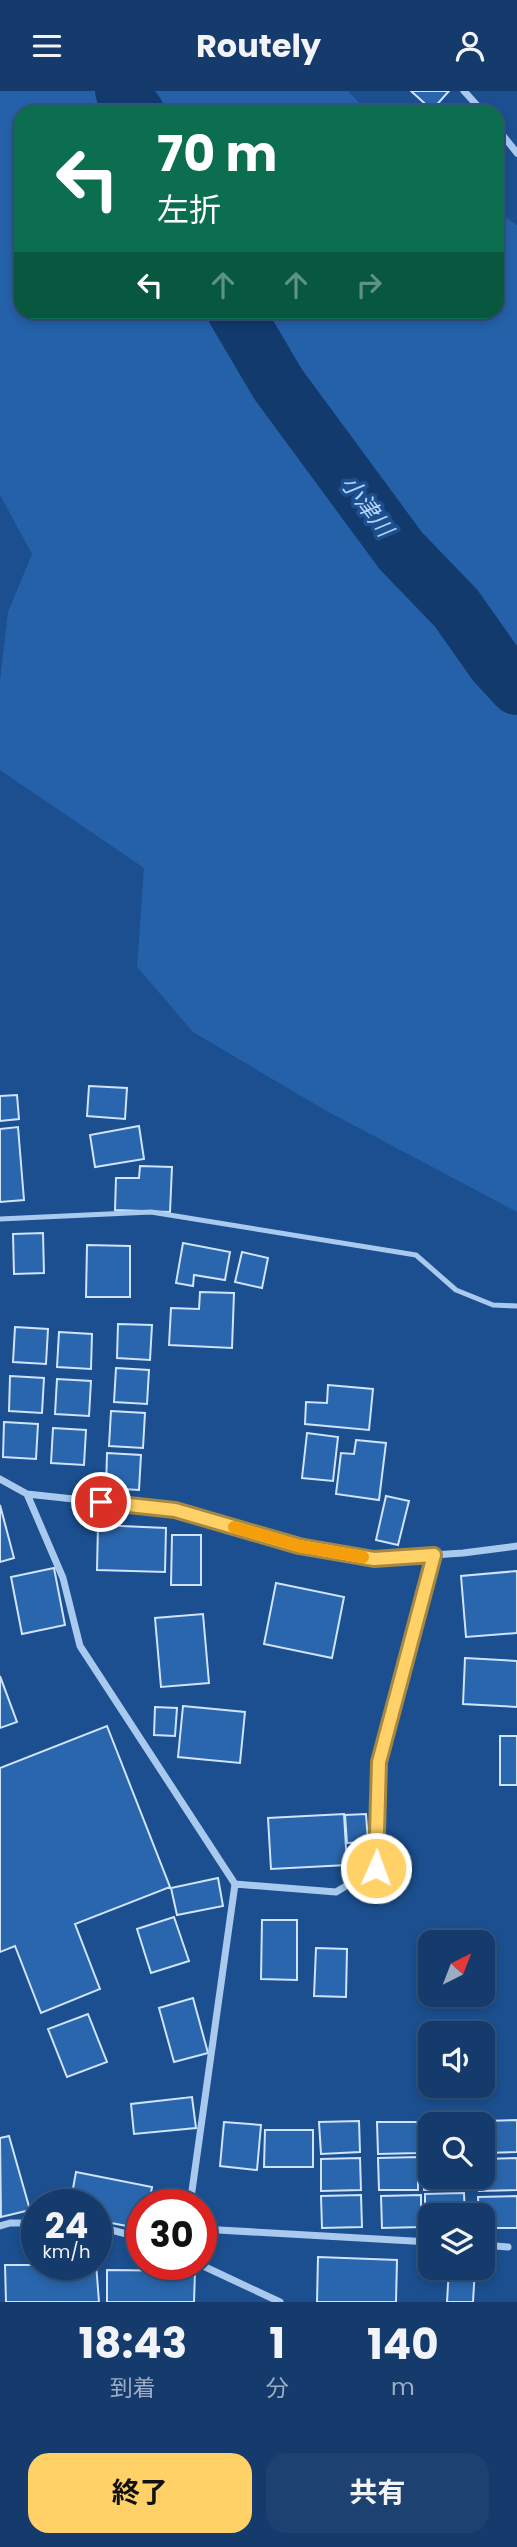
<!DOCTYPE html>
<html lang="ja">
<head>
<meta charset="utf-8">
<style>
	body { margin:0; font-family:Poppins,"Noto Sans JP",sans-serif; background:#1d4271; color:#f1f3f6; height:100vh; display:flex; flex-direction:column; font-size:26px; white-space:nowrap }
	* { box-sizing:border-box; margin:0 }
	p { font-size:23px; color:#9dadc1 }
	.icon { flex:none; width:38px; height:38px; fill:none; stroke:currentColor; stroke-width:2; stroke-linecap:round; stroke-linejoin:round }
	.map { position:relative; height:2211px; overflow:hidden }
	.drawer { display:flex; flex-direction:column; background:#143b6b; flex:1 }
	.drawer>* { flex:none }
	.hud { position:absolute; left:14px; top:14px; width:490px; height:214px; border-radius:21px; box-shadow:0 4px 10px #0003,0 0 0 2px #33557e; background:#0b6e4f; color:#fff; overflow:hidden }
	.needle { width:46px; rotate:42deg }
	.tools { position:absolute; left:418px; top:1839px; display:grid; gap:14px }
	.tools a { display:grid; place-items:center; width:77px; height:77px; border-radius:14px; background:#143b6b; box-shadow:0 4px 10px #0003,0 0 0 2px #33557e; font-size:35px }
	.speed { position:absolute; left:21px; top:2098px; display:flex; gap:14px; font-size:35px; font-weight:700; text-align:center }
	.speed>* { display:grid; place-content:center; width:91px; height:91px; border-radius:50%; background:#143b6b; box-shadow:0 4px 10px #0003,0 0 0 2px #33557e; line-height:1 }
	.speed small { font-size:18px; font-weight:400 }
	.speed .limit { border:10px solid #d22; background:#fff; color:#111 }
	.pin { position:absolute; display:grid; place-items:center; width:60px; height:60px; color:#fff; margin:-30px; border:4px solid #fff; border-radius:50%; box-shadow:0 2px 7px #0007 }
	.me { position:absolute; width:77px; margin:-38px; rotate:2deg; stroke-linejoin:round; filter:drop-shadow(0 0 5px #0008) }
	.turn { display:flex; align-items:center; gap:24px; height:147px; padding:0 28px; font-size:32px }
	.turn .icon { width:91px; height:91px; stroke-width:2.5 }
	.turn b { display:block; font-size:49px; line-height:60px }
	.lanes { display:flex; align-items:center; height:66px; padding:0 28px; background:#0003; justify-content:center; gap:35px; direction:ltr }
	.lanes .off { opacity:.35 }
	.eta { display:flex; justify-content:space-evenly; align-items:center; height:119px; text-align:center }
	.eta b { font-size:42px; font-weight:700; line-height:49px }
	.primary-button { display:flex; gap:14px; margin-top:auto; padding:14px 28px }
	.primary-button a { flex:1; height:80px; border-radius:21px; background:#ffd166; color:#111; font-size:28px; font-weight:700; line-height:80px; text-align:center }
	.primary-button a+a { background:#1d4271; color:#f1f3f6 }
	header { display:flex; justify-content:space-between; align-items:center; height:91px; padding:0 28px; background:#143b6b; font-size:32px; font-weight:700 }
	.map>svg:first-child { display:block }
	.green { fill:#2461a8 }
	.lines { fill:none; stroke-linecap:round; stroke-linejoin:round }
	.river { stroke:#123a6d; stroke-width:56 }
	.building { fill:#2a66ad; stroke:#cfe3fa; stroke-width:2 }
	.service { stroke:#a9c9ee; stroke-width:5 }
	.minor { stroke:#a9c9ee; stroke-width:7 }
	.route-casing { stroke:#a68842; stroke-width:18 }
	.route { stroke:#ffd166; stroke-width:12 }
	.slow { stroke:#f59e0b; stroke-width:12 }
	.labels { text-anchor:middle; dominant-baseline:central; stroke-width:7; stroke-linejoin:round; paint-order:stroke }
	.water-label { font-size:23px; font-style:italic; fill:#b5d3f5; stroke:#1b4f8f }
</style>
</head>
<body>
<header><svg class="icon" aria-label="menu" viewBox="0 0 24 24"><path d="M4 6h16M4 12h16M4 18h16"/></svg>Routely<svg class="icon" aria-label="person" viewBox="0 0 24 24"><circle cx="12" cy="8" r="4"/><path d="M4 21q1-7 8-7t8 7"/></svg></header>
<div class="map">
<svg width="517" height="2211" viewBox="0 0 517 2211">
	<rect width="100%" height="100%" fill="#1b4f8f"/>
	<path class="green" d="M0,0H348L368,21H21V220H497V121L517,134V1121L323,1018L193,941L137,876L144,777L0,679V589L8,521L32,463L0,404Z"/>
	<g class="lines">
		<path class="river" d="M123,0L128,12L136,21
			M235,220L278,293L401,460L456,517L494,571L517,596"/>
	</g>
	<path class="building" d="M411,0H449L432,19Z
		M89,995L127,997L125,1028L87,1025Z
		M17,1004L19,1028L0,1030V1005Z
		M139,1035L144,1068L95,1076L90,1044Z
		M18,1036L24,1109L0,1111V1038Z
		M140,1075L172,1076L170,1121L115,1119L116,1087H139Z
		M43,1142L44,1182L14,1183L13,1143Z
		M183,1152L230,1161L225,1189L194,1184L193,1195L176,1192Z
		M87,1154L130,1155V1206H86Z
		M242,1161L268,1167L262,1197L235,1191Z
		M200,1201L234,1202L232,1257L169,1254L171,1217L199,1218Z
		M118,1233L152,1234L150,1269L117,1267Z
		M15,1236L48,1238L46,1273L13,1271Z
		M59,1241L92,1243L91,1278L57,1276Z
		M116,1277L149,1279L147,1313L114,1311Z
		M10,1285L44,1287L42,1322L9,1320Z
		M57,1288L91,1290L89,1325L55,1323Z
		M328,1294L373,1298L369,1339L305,1333L306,1311L327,1312Z
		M111,1320L145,1322L143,1357L109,1355Z
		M4,1331L38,1333L36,1368L3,1366Z
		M53,1337L86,1339L84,1374L51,1372Z
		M307,1342L338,1346L333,1390L302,1387Z
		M356,1349L386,1352L379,1409L336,1403L341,1362L354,1363Z
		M107,1362L141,1364L139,1399L106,1397Z
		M386,1405L409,1410L398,1454L376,1449Z
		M0,1414L14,1467L0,1471Z
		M98,1434L166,1437L165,1481L97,1479Z
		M172,1444H201V1494H171Z
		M54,1477L65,1534L22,1543L11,1486Z
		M517,1480V1542L466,1546L461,1485Z
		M276,1492L344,1506L332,1567L264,1553Z
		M203,1523L209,1592L161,1596L155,1527Z
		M465,1567L517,1570V1616L463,1613Z
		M0,1585L17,1631L0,1637Z
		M183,1615L245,1621L240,1672L178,1666Z
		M155,1616L177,1617L175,1645L154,1644Z
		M107,1635L170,1796L75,1833L100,1898L41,1922L15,1855L0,1861V1677Z
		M500,1645H517V1694H500Z
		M344,1723L347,1774L271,1778L268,1727Z
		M366,1723L368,1751L347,1752L345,1724Z
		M218,1787L223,1815L177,1824L171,1797Z
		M174,1826L189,1870L151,1882L137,1838Z
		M262,1829H297V1889L261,1888Z
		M316,1857L347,1858L346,1906L314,1905Z
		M193,1907L208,1962L174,1971L159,1917Z
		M88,1923L107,1971L67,1986L48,1938Z
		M192,2006L196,2037L134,2043L131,2013Z
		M462,2029V2034H430V2061H423L422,2030Z
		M517,2029V2061L484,2062V2030Z
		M359,2030L360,2061L321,2063L319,2031Z
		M224,2031L261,2034L257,2079L220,2075Z
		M377,2031H417L418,2062L378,2063Z
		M265,2039H313V2076H264Z
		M9,2045L30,2119L1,2126L0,2047Z
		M418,2066V2099H379L378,2067Z
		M360,2067L361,2099L321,2100V2068Z
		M423,2067H430V2086H463V2098L424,2099Z
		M517,2067V2099L479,2100V2086H483V2068Z
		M76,2081L152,2096L149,2114H142V2138L96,2129V2114H70Z
		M464,2102L465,2124H430V2135H425V2103Z
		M361,2104L362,2136L322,2137L321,2105Z
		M421,2104V2136L382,2137L381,2105Z
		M517,2105V2137H483V2124H479L478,2106Z
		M318,2166L397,2169L396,2211H317Z
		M96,2172L99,2211H6L5,2174H96Z
		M449,2177H475L473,2211H447Z
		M107,2179L195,2180L194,2211H107Z"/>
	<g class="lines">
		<path class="service" d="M0,1128L151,1121L416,1164L456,1199L493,1214L517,1215"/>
		<path class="minor" d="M464,0L483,21
			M497,37L517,62
			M0,1388L27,1403L63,1487L80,1555L235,1793L190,2114
			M27,1403L175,1419L299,1455L374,1468L463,1462L517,1455
			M235,1793L336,1801L376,1777L379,1671L434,1464
			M0,2135L10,2132H37
			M96,2135L142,2147
			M201,2138L430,2151
			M483,2154L508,2156
			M201,2174L280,2211"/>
	</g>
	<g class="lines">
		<g class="route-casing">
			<path id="route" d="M101,1411L175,1419L299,1455L374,1468L434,1464L379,1671L376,1777"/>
		</g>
		<use href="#route" class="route"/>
		<path class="slow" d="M234,1436L299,1455L363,1466"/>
	</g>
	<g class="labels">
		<g class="water-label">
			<text transform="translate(367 415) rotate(53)">小津川</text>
		</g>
	</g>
</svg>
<div class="tools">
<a><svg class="needle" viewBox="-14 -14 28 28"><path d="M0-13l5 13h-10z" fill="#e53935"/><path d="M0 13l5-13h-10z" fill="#9dadc1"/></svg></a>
<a><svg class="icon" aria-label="sound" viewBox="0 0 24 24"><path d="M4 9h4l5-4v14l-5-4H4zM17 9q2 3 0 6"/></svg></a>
<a><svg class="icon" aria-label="search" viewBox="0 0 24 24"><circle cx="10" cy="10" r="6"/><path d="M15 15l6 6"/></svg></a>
<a><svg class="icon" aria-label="layers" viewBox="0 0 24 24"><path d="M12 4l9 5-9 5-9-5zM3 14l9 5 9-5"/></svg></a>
</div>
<div class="speed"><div>24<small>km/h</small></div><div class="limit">30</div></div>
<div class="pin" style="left:101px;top:1411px;background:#d93025"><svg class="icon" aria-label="arrive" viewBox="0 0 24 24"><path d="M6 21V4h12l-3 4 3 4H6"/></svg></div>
<svg class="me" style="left:376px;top:1777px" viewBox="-20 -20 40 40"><circle r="17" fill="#ffd166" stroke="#fff" stroke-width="3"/><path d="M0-11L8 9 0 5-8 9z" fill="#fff"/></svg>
<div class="hud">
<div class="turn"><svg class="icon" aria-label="left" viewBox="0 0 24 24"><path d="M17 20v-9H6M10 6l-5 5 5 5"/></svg><div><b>70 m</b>左折</div></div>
<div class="lanes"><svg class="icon" aria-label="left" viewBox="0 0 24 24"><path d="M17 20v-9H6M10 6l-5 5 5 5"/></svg><svg class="icon off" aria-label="ahead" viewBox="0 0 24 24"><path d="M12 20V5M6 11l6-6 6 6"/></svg><svg class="icon off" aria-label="ahead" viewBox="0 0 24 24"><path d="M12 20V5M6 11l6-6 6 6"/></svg><svg class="icon off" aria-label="right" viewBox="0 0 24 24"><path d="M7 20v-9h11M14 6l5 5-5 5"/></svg></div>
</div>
</div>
<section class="drawer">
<div class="eta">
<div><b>18:43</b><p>到着</p></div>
<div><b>1</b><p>分</p></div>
<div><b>140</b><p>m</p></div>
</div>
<div class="primary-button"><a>終了</a><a>共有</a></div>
</section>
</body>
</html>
